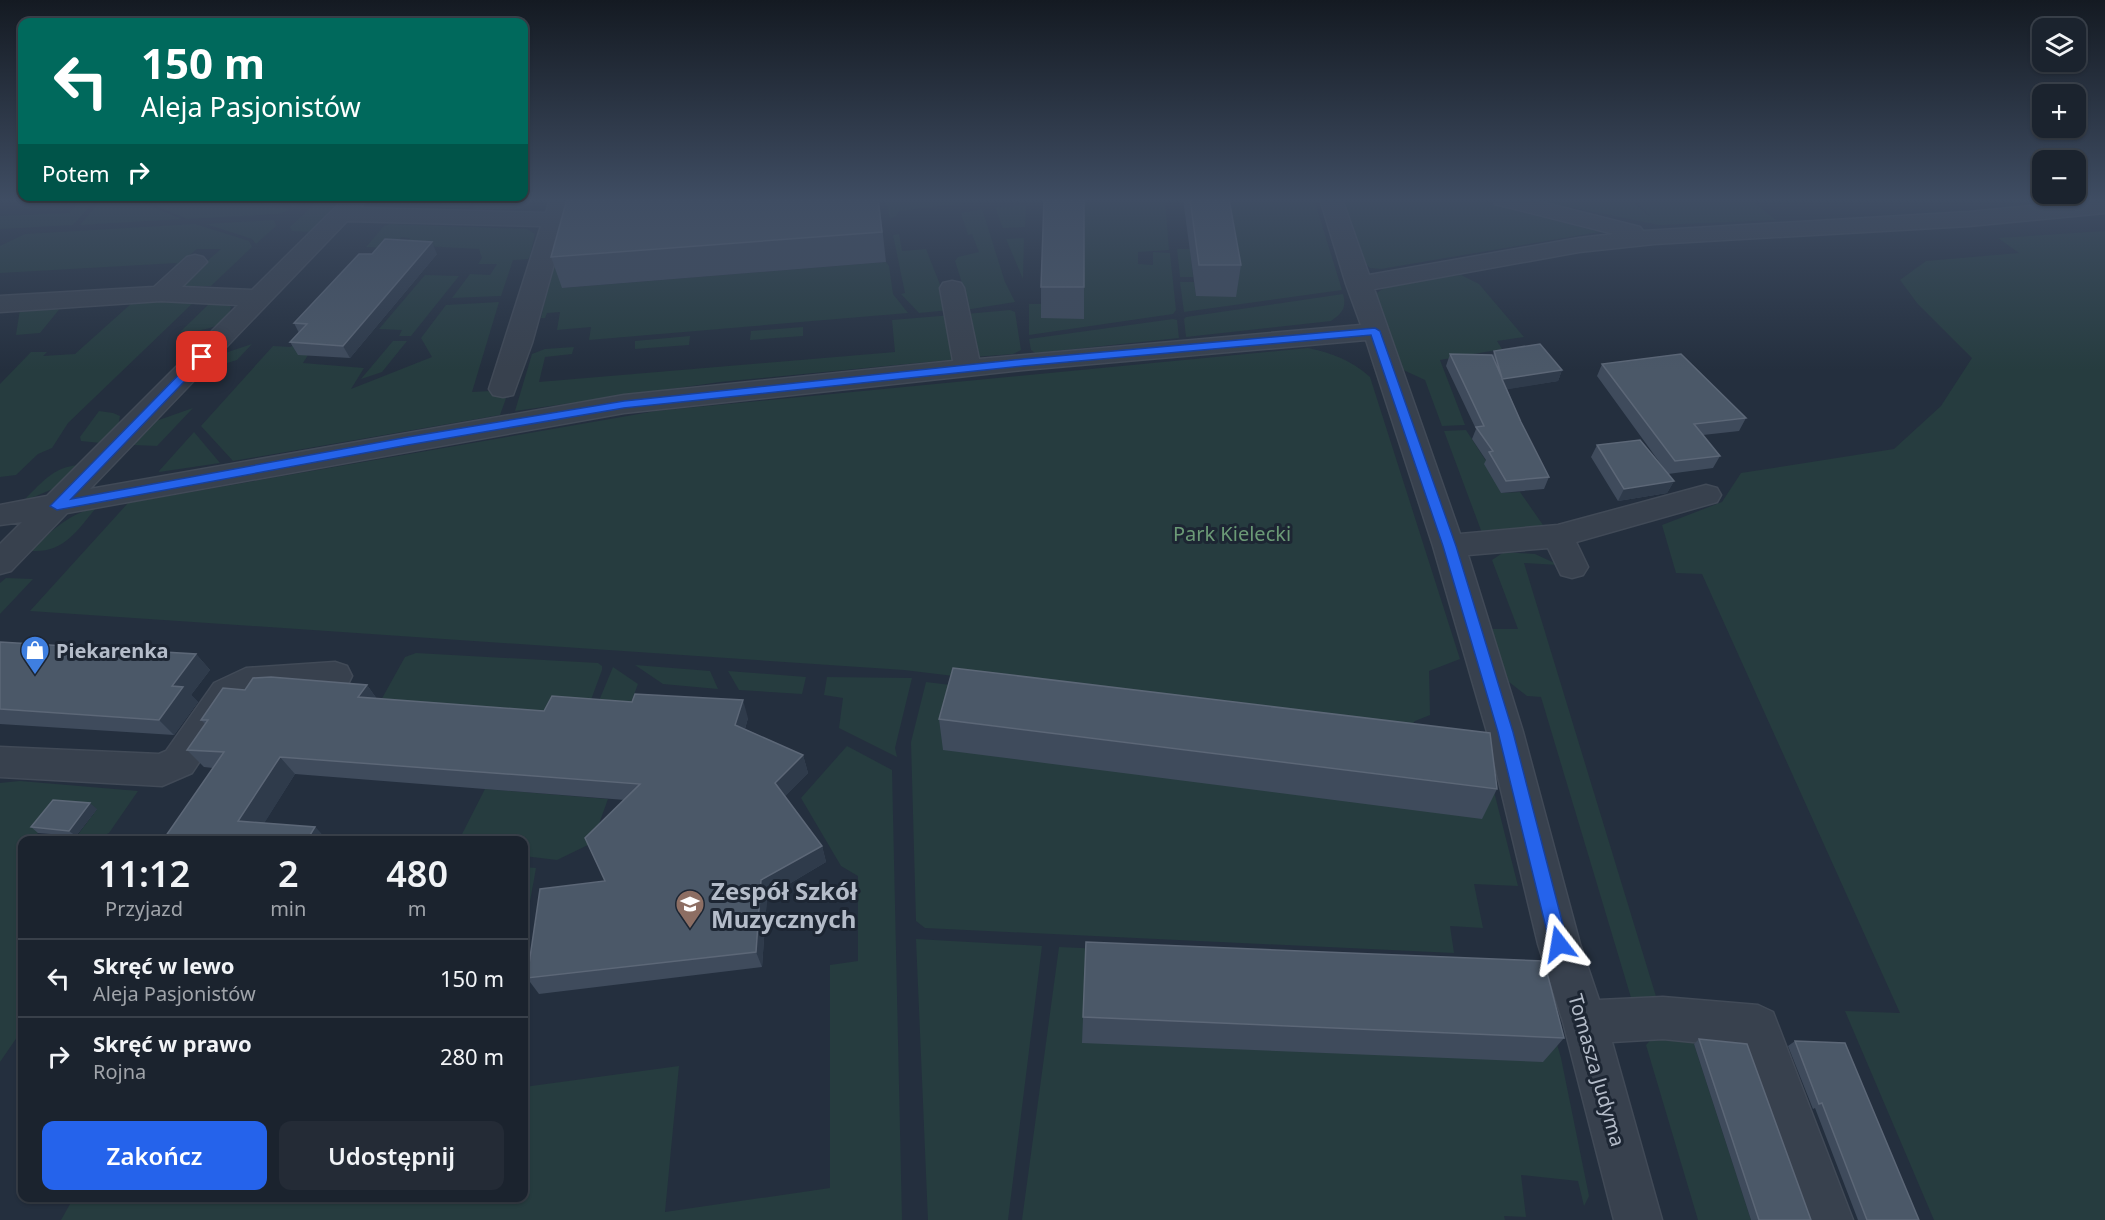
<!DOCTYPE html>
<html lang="pl">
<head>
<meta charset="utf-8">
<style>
	body { margin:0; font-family:"Noto Sans",sans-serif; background:#242b36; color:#f1f3f6; height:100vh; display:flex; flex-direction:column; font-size:22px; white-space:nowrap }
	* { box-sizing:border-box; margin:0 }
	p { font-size:20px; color:#a0a4aa }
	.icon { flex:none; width:33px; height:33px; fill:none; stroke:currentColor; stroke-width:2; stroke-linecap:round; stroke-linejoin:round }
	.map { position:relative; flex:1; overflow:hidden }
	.details { position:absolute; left:18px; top:836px; width:510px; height:366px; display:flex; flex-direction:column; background:#1b232e; border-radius:12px; box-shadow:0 2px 4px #0004,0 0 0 2px #39404a }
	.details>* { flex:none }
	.banner { position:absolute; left:18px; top:18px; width:510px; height:183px; border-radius:12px; box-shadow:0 2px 4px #0004,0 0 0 2px #39404a; background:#00695c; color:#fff; overflow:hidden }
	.fabs { position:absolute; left:2032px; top:18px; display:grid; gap:12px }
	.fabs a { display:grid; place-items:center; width:54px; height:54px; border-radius:12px; background:#1b232e; box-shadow:0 2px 4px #0004,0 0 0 2px #39404a; font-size:30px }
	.pin { position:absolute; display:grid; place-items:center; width:51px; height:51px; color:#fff; margin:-26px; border-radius:12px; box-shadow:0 3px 9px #0006 }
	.me { position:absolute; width:66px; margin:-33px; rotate:346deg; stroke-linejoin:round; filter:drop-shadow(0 0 4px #0008) }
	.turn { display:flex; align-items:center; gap:21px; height:126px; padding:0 24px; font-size:27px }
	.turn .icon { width:78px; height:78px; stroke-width:2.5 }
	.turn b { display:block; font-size:42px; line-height:51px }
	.then { display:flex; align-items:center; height:57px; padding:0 24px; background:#0003; gap:12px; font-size:22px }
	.eta { display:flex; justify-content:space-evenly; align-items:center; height:102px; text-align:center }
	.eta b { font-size:36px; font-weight:600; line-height:42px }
	.button { display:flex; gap:12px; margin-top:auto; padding:12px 24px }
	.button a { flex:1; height:69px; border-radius:12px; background:#2563eb; color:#fff; font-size:24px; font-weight:600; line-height:69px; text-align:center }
	.button a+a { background:#242b36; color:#f1f3f6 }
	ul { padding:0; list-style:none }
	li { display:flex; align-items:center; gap:18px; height:78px; padding:0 24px; border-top:2px solid #39404a }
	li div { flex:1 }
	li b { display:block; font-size:22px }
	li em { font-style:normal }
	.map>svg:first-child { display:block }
	.green { fill:#263c3f }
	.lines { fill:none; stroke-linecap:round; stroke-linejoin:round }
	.minor-casing { stroke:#414a57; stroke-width:3 }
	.minor { fill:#38414e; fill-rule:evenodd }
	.wall { fill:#3f4b5c }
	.shaded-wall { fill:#2f3b4b }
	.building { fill:#4b5868; stroke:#5c6777; stroke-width:1.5 }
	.route { fill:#2563eb; stroke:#184099; stroke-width:1.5 }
	.labels { text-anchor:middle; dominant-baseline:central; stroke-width:6; stroke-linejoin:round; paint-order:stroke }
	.park-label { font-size:20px; fill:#6b9a76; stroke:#1d2633 }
	.poi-label { font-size:20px; font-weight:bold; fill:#b4bcc9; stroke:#1d2633; text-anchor:start }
	.street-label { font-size:20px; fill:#b4bcc9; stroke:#1d2633 }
	.near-poi-label { font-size:24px; font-weight:bold; fill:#b4bcc9; stroke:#1d2633; text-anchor:start }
</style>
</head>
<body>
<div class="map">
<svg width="2105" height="1220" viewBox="0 0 2105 1220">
	<rect width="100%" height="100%" fill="#242f3e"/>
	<path class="green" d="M82,199H96L73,225L0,229V216L69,213Z
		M102,199H134L182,219L80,225Z
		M140,199H305L294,207L288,204L291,202L286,199L271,206L276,209L283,207L289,210L278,214L187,219Z
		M320,199H343L311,232L292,231L290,227Z
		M444,199H525L519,209H473L477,202H482V199H468L467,201H472L469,208L440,207Z
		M886,199H979V201L899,211L896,216L890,219Z
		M1083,199H1165L1169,250L1138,252V264L1153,265V252L1170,253L1176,310L1173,314L1029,335V304H1042Z
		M1220,199H1314L1342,290L1184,312L1180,282H1194L1196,296Z
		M1343,199H1472L1599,232L1381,269L1370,268L1365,263Z
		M1530,199H1629L1651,217L1634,199H1749L1776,220L1659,225Z
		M1026,206L1025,227L1003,228L995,207Z
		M982,209L1005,282L1015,302L965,310L963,286L955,261L958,257L979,252L972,234L968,235L961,213Z
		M274,220L276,226L256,244L252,239L206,224Z
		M195,224L249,241L252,247L211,286H182L184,281L221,249H197L172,269L177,263L0,273V246L25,234Z
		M390,224L527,229L535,234L530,256L528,259L513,260L501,296L452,298L470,274L490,275L497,264H478L482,258L479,249L404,245L410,238L401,237L396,248L366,247L384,226Z
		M2105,231V1220H1934L1845,1011L1900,1013L1702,574L1676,573L1662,525L1722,502L1741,473L1894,449L1941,406L1972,358L1917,303L1900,280L1926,261L2019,253L1998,238Z
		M899,234L902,251L926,249L950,310L919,313L901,294L905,293L893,235Z
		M1024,238L1023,279L1006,239Z
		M1177,249H1190L1193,277H1180Z
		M886,262L889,266L893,294L908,313L589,340L591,327L557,330L560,312L547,313L545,318H541L553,267L557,264L567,267L562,288Z
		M425,275L459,276L411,336H399L402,330L379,329Z
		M1461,275L1479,284L1524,337L1497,341L1502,349L1440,360L1465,425L1442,426L1425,380L1399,368L1373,297C1387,278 1438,278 1461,275Z
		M1343,294C1347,308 1342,313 1331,321L1186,337L1184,319L1186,317Z
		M195,301L68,423L52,448L38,454L16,475L0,477V384L31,352H47L43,356L75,354L133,302Z
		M211,302L226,303L231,307C226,331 199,330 180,332Z
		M499,302L472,392L509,390L500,415L233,461L201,426L273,346L291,347L299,336L298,354L308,355L303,363L364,368L351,389L432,357L421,338L446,305Z
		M62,306L40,333L16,335L20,309Z
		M1010,310L1015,312L1021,350L1013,354L974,357L966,314Z
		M952,315L959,359L720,382L515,411L532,354L545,349L574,347L572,354L545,357L539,382L895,352L892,320Z
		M1173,319L1177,320L1179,338L1035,353L1031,350L1029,339Z
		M803,327V336L750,340L751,331Z
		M690,336L689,345L635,349V341Z
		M393,341H407L382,372L361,379Z
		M252,344L237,360L205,370L219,355Z
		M1308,348C1332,353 1351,360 1370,377L1460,659L1429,671L1430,715L1415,721L1406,731L904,670L30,611L128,503L656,411Z
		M193,408L157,446L133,445L156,421Z
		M99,411L113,413L120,416L118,427L101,443L81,441L80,437Z
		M1466,430L1488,464L1501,493L1520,492L1543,525L1518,535L1482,533L1444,431Z
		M194,432L220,463L159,472V471Z
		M79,465L55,488L22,502C41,484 52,467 79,465Z
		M97,507C77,530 65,553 31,551C51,531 68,514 97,507Z
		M1504,552L1535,554L1559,565L1524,563L1658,1003L1632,1001L1541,697L1527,696L1509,682L1490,629H1518L1492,560Z
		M6,578L33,579L0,614V583Z
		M416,653L598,663L602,666V670L585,716L380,702L405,657Z
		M635,665L710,671L718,689L663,684Z
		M613,667L638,684L619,734L596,708Z
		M728,671L806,677L802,694L739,690Z
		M827,677L912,678L895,748L897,757L839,728L843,698L824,695Z
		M926,682L1000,691L1489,772L1518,886L1474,884L1483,928L1450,926L1454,953L925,928L916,921L911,742Z
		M847,746L892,770L902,1220H61L74,1197H524V1087L679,1066L665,1212L830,1188V965L858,961V876L841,866L801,798Z
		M20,781L138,791L109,833L94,840H74L97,809L38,833L34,837L65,840H22V1030L0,1062V783Z
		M485,789L608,799L592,843L557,860L524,856V840H459Z
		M524,867L536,868L524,935Z
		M916,939L1042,946L1008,1220H928Z
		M1059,947L1148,951L1541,989L1561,1058L1589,1196L1584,1206L1578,1181L1521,1175L1526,1217L1504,1216L1505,1220H1022Z
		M1659,1031L1693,1041L1751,1220H1698L1646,1045Z"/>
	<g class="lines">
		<g class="minor-casing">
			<path id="minor" d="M344,199H367L360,208L546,213L550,199H572L532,343L513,395L503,397L493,395L489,389L541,226L347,221L90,489L624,395L953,361L940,288L943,283L952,281L961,283L964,288L979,359L1361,325L1346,284L1320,199H1342L1369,275L1579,238L1614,234L1495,204L1492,199H1529L1640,227L1643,231L1969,212L2105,199V213L1969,226L1654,244L1579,252L1374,289L1460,534L1558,525L1706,485L1717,488L1721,495L1717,502L1576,542L1588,567L1583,575L1572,578L1561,575L1548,548L1468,555L1523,732L1580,944L1599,1000L1663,997L1758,1005L1773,1012L1853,1220H1805L1743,1047L1663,1039L1612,1042L1662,1220H1614L1563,1022L1538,944L1487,732L1433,546L1366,340L1023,370L624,413L67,513L11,571L0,574V544L22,522L0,525V505L47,496L238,305L161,301L0,312V296L154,287L187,257L195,255L203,257L207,262L182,287L252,290Z
				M335,662L347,666L352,676L347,686L335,690L252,695L238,703L192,773L162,786L0,777V747L159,754L166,751L214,683L246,668Z"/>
		</g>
		<use href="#minor" class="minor"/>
	</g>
	<path class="wall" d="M256,199H300L292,203L265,204Z
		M879,199L886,262L562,288L551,257Z
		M1183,199H1229L1241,265L1236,297L1196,296Z
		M372,254H437L350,358L298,355L290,342L299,333L294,323Z
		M1041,287H1084V319L1041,318Z
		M1494,351L1562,370L1558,381L1507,389L1521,422L1549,477L1544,489L1501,493L1484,464L1486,460L1472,439L1476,429L1446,366L1450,354L1493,356Z
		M1602,364L1746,418L1739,431L1703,435L1720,456L1713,468L1668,474L1597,376Z
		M1597,445L1674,481L1667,493L1618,501L1591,457Z
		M0,642L196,654L210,670L191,695L198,702L174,735L0,724Z
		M367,685L377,699L544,711L748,718L745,729L803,755L808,773L785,796L822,846L826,862L767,897L762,967L539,994L527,978L605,881L625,800L295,774L264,823L315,827L327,840H163L213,768L204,767L187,750L205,724L201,720L245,690Z
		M939,719L1497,789L1482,819L943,750Z
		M97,809L76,836L38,833L31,827Z
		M1086,942L1564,1038L1543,1062L1082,1043Z
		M1699,1039L1811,1220H1751L1694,1044Z
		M1795,1041L1919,1220H1858L1815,1108L1813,1109L1788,1046Z"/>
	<path class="shaded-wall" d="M290,199H300L292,203Z
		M432,242L437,254L350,358L343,346Z
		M1562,370L1558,381L1498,391L1502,379Z
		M1674,481L1667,493L1618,501L1624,489Z
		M196,654L210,670L191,695L198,702L174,735L159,720L172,686Z
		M367,685L379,702L358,697Z
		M743,700L748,718L741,743L735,725Z
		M803,755L808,773L781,800L775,783Z
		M280,757L295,774L255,838L238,821Z
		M90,803L97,809L76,836L69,831Z
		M315,827L327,840H307Z
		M822,846L826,862L767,897L762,967L756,952L761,880Z"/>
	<path class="building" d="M567,199H878L882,232L551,257Z
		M1044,199H1084V287H1041Z
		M1190,199H1229L1241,265H1199Z
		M385,239L432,242L343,346L290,342L307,324L294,323L359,254H372Z
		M1540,344L1562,370L1502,379L1521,422L1549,477L1506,481L1489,452L1493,451L1476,427L1484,426L1450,354L1492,355L1502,378L1494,351Z
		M1681,354L1746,418L1694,424L1720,456L1675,461L1602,364Z
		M1640,440L1674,481L1624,489L1597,445Z
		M0,642L196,654L172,686L183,687L159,720L0,709Z
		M953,668L1490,733L1497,789L939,719Z
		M271,677L367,685L358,697L544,711L552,696L632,702L635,694L743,700L735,725L803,755L775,783L822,846L761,880L756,952L527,978L540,889L605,881L585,838L640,784L280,757L238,821L315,827L307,840H163L224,752L187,750L208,720H201L223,688L245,690L253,678Z
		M53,800L90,803L69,831L31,827Z
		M1086,942L1544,961L1564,1038L1083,1017Z
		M1699,1039L1747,1044L1811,1220H1759Z
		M1795,1041L1845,1043L1919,1220H1867L1822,1103L1819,1104Z"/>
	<linearGradient id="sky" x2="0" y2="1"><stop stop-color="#141a22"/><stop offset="0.54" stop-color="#3f4d63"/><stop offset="1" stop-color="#3f4d63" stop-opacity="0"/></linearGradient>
	<rect width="2105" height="370" fill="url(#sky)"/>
	<path class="route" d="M1375,328L1380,331L1456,546L1513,732L1568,944L1565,949L1559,952L1553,949L1550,944L1498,732L1443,546L1371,335L1023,366L624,408L408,445L57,510L50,506L198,355L202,354L207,357L206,359L71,499L408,437L624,401L1023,359Z"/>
	<defs>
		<g id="shop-pin" transform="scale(1.5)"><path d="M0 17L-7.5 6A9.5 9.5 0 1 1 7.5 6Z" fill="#3f7fe0" stroke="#1d2633"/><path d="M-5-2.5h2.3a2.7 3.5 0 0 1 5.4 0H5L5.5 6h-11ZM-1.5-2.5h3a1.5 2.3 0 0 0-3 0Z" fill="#fff"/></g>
		<g id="school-pin" transform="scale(1.5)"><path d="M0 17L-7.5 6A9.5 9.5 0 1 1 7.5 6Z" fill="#8d6e63" stroke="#1d2633"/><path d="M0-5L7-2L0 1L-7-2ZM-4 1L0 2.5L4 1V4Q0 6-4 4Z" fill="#fff"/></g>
	</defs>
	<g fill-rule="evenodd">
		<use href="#shop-pin" x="35" y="650"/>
		<use href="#school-pin" x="690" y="904"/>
	</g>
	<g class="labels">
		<g class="park-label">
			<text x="1232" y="533">Park Kielecki</text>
		</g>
		<g class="poi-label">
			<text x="56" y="650">Piekarenka</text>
		</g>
		<g class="street-label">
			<text transform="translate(1597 1070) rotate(74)">Tomasza Judyma</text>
		</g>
		<g class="near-poi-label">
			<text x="711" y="890">Zespół Szkół<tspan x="711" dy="28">Muzycznych</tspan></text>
		</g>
	</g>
</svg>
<div class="fabs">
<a><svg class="icon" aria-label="layers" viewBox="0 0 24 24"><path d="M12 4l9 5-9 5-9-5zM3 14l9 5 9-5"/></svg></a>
<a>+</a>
<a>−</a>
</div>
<div class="pin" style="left:202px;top:357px;background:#d93025"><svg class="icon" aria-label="arrive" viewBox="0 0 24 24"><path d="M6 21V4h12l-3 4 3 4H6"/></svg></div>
<svg class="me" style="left:1559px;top:944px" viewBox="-20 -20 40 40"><path d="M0-17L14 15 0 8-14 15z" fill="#2563eb" stroke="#fff" stroke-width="4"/></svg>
<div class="banner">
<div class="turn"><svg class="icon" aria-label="left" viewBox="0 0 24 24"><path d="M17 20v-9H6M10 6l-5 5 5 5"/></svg><div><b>150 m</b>Aleja Pasjonistów</div></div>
<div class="then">Potem<svg class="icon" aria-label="right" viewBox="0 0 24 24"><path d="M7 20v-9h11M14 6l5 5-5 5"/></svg></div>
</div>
<section class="details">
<div class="eta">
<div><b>11:12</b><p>Przyjazd</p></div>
<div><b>2</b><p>min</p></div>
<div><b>480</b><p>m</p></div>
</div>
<ul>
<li><svg class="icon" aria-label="left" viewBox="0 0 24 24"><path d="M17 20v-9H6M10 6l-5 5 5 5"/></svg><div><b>Skręć w lewo</b><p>Aleja Pasjonistów</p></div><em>150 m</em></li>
<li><svg class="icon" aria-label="right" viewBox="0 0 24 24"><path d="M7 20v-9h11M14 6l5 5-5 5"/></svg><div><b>Skręć w prawo</b><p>Rojna</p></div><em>280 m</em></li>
</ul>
<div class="button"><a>Zakończ</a><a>Udostępnij</a></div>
</section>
</div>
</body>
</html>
